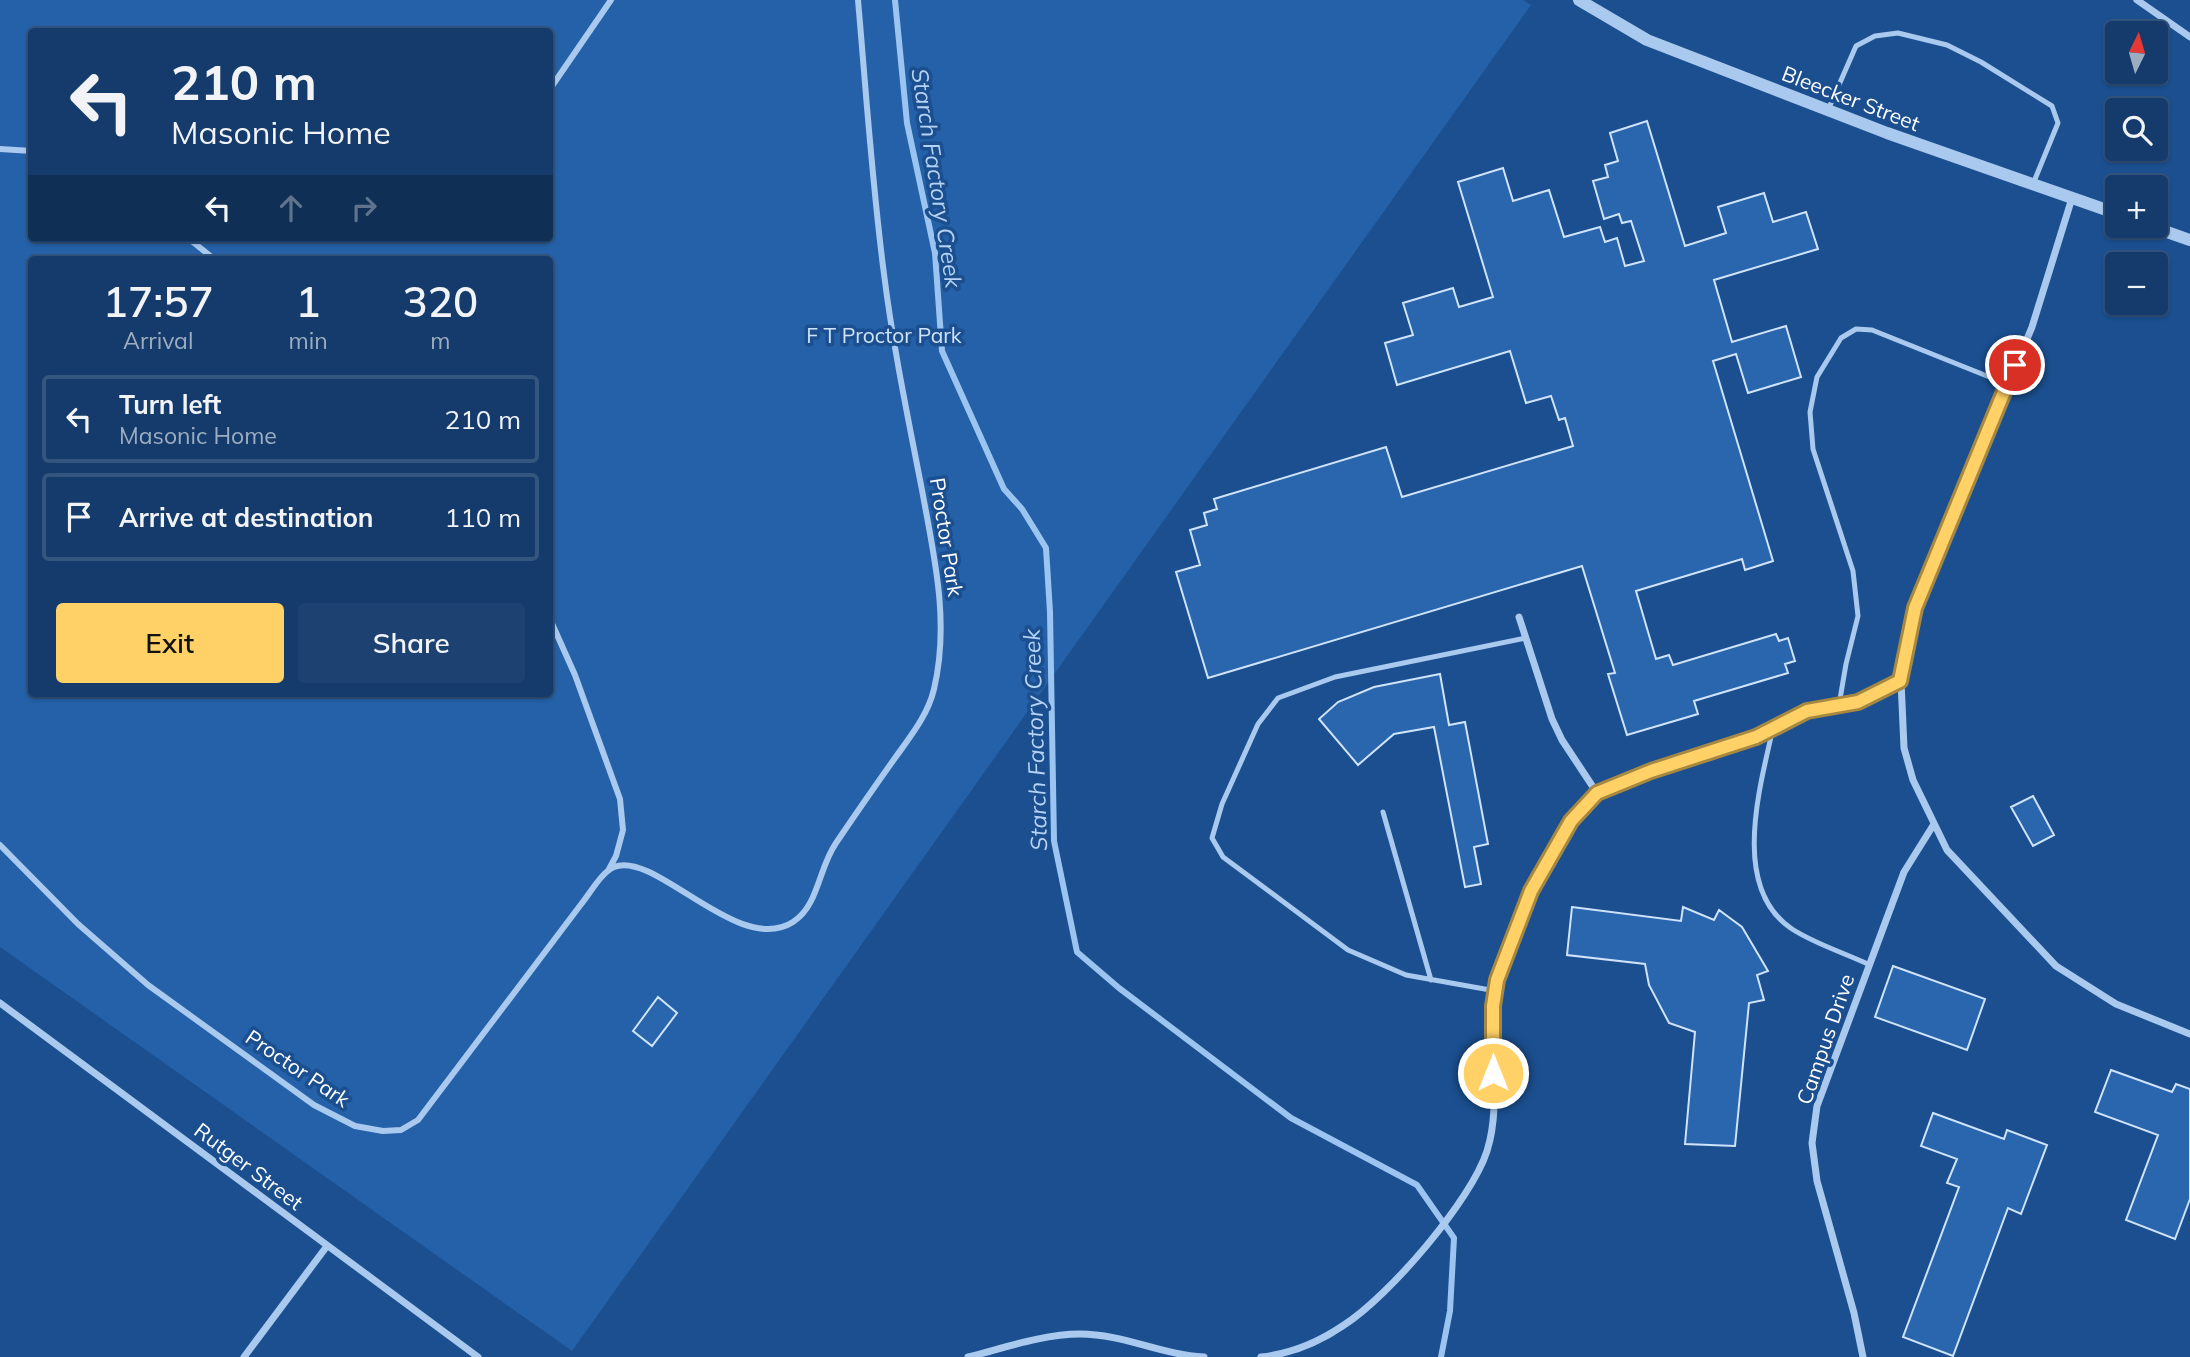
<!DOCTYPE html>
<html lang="en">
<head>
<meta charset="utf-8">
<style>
	body { margin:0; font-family:Mulish,sans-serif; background:#1d4271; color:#f1f3f6; height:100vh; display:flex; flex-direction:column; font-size:26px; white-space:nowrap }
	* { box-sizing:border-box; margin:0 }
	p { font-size:23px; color:#9dadc1 }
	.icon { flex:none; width:38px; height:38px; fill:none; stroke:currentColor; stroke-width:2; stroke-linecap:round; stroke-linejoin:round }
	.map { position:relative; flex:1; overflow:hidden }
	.sheet { position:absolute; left:28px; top:256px; width:525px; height:441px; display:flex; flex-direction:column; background:#143b6b; border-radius:7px; box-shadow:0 2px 5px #0004,0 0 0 2px #33557e }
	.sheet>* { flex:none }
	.hud { position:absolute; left:28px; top:28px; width:525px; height:214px; border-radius:7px; box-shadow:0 2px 5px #0004,0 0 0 2px #33557e; background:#143b6b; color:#f1f3f6; overflow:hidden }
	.needle { width:46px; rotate:5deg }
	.fabs { position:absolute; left:2105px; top:21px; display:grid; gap:14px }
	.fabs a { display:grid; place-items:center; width:63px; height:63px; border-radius:7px; background:#143b6b; box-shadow:0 2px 5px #0004,0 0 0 2px #33557e; font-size:35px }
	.pin { position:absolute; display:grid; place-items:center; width:60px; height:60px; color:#fff; margin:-30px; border:4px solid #fff; border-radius:50%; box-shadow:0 2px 7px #0007 }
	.me { position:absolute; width:77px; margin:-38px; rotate:0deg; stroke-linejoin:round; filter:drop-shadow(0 0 5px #0008) }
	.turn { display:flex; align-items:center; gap:24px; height:147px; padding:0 28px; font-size:32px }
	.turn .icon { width:91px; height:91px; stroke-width:2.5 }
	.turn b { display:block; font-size:49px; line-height:60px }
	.lanes { display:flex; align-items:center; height:66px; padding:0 28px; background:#0003; justify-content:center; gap:35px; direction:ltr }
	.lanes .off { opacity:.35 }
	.eta { display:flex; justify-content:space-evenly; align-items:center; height:119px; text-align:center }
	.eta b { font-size:42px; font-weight:600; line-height:49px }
	.cta { display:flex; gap:14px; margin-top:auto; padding:14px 28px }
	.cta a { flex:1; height:80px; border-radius:7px; background:#ffd166; color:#111; font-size:28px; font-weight:600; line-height:80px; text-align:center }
	.cta a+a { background:#1d4271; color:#f1f3f6 }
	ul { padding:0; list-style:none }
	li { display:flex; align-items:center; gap:21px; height:88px; margin:0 14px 10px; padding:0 14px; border:4px solid #33557e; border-radius:7px }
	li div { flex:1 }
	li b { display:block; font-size:26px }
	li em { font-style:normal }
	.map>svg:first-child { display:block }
	.green { fill:#2461a8; fill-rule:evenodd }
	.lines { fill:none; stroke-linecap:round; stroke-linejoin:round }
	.stream { stroke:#9cc4f0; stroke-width:6 }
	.building { fill:#2a66ad; stroke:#cfe3fa; stroke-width:2 }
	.service { stroke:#a9c9ee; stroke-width:5 }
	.pedestrian { stroke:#a9c9ee; stroke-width:6 }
	.minor { stroke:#a9c9ee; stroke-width:7 }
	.tertiary { stroke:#a9c9ee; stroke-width:12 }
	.route-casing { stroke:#a68842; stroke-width:18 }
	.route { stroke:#ffd166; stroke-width:12 }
	.labels { text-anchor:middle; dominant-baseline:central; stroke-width:7; stroke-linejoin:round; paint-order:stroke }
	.street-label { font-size:21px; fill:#fff; stroke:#1b4f8f }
	.park-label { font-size:21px; fill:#cfe3fa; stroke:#1b4f8f }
	.water-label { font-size:23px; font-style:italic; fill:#b5d3f5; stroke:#1b4f8f }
</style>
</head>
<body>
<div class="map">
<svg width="2190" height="1357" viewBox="0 0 2190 1357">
	<rect width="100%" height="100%" fill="#1b4f8f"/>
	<path class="green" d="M0,0H1523L1531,5L572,1351L0,947ZM32,32H550V238H32ZM32,259H550V693H32Z"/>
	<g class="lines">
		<path class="stream" d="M895,0L907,123L935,253L942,351L1004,489L1022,509L1046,548L1050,612L1054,841L1077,952L1119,988L1291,1118L1417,1185L1454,1238L1450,1311L1441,1357"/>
	</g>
	<path class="building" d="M1647,121L1685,246L1726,233L1718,207L1764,193L1773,222L1806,212L1818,249L1714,280L1732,342L1786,326L1801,377L1748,393L1736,354L1713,361L1773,561L1745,570L1742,559L1636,591L1656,659L1669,655L1673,665L1776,634L1779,641L1788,638L1795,661L1785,664L1788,673L1694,701L1698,714L1627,735L1608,674L1615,673L1582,566L1208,678L1176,572L1200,565L1190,530L1207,525L1204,513L1217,509L1214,499L1386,447L1402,497L1573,446L1565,418L1559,420L1551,396L1526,403L1510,351L1397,385L1385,343L1413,335L1403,303L1453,288L1459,307L1493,297L1458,182L1503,168L1513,201L1549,190L1564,237L1600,227L1605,242L1617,238L1625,266L1644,261L1631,221L1622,223L1619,214L1604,219L1593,181L1608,177L1605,165L1618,161L1610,133Z
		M1440,674L1449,725L1465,722L1488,844L1474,847L1481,884L1465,887L1434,727L1394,734L1358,765L1319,719L1338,702L1374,687Z
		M2033,796L2054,835L2033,846L2011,807Z
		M1572,907L1681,921L1683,907L1714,920L1719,910L1742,927L1768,971L1757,975L1764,1000L1749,1003L1735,1146L1685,1144L1695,1032L1669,1023L1649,985L1645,964L1567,955Z
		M1893,966L1985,999L1967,1050L1875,1017Z
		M658,997L677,1013L652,1046L633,1031Z
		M2111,1070L2172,1092L2176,1084L2190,1089V1199L2175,1239L2126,1220L2158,1135L2095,1112Z
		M1933,1113L2004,1139L2007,1130L2047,1145L2021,1214L2008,1208L1953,1356L1903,1337L1959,1187L1947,1183L1957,1159L1921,1146Z"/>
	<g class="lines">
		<path class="service" d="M1828,110L1856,46L1875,36L1898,33L1947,45L1981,62L2052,106L2058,123L2033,184
			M1839,705L1846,664L1858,616L1853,571L1813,449L1810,412L1817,377L1841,338L1856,329L1872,330L2007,384
			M1773,728C1760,787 1730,888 1792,929C1815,944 1845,953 1870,965
			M1383,812L1431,980
			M1496,991L1406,975L1348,950L1223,857L1212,838L1222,804L1258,724L1278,698L1335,677L1526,638"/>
		<path class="pedestrian" d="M550,89L611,0
			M0,149L32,151
			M188,238L214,259
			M550,619L575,675L620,799L623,830L616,856L609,869
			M0,845L78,924L148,985L314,1105L355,1126L383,1131L401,1130L418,1120L582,903C591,892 601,873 614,867C656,850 738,957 793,922C819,905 818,869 836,843C855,815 875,786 895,758C910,737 928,715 934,689C950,622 934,556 922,490C908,418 893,346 884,274C872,183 866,91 858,0"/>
		<path class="minor" d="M2137,0L2190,37
			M2072,198L2032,327L1915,608L1901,681L1904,748L1913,780L1947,850L2056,966L2116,1004L2190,1034
			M1519,617L1552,719L1562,740L1597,793
			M0,1003L478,1357
			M244,1357L327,1246
			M968,1357C1004,1348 1043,1334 1080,1334C1123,1334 1162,1355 1204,1357
			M1261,1357C1291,1354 1319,1342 1344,1325C1389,1296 1471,1201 1487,1151C1502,1104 1488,1052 1494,1003C1499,954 1556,822 1597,792C1603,789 1610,786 1616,784L1756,737L1807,711L1858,702L1901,681
			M1863,1357L1854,1313L1817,1181L1812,1143L1817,1106L1904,872L1934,824"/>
		<path class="tertiary" d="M1579,0L1647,40L1887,133L2118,214
			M2150,226L2190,240"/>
	</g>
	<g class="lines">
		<g class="route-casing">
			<path id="route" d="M1493,1073V1006L1497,980L1531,891L1571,821L1597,793L1651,771L1756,737L1807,711L1858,702L1900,681L1915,608L2015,365"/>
		</g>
		<use href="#route" class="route"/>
	</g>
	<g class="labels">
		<g class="street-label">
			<text transform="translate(1851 98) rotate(21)">Bleecker Street</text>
			<text transform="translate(947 537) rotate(81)">Proctor Park</text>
			<text transform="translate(1825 1039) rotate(-71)">Campus Drive</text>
			<text transform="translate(298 1068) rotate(34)">Proctor Park</text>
			<text transform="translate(249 1166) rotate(37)">Rutger Street</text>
		</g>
		<g class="park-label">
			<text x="884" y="335">F T Proctor Park</text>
		</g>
		<g class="water-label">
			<text transform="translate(937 178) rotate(81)">Starch Factory Creek</text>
			<text transform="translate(1035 740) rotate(-92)">Starch Factory Creek</text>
		</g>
	</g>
</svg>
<div class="fabs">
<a><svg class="needle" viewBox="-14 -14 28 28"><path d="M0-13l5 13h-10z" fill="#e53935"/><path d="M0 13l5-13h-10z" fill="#9dadc1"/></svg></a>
<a><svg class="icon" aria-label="search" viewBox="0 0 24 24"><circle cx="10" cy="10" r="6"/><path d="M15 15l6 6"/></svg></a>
<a>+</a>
<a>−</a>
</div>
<div class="pin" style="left:2015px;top:365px;background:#d93025"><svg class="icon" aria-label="arrive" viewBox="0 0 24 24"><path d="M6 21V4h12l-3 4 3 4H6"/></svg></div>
<svg class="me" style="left:1493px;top:1073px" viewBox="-20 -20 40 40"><circle r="17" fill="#ffd166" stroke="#fff" stroke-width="3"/><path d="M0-11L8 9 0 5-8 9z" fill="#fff"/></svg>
<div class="hud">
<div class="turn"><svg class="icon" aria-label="left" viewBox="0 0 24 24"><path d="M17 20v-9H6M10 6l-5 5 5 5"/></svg><div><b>210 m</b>Masonic Home</div></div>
<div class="lanes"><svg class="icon" aria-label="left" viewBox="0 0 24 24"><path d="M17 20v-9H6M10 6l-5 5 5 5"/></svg><svg class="icon off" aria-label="ahead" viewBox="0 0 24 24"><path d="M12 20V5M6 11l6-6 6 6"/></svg><svg class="icon off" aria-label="right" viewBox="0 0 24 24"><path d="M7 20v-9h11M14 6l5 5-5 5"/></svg></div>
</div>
<section class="sheet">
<div class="eta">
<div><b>17:57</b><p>Arrival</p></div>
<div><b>1</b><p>min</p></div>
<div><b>320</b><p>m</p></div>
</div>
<ul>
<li><svg class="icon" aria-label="left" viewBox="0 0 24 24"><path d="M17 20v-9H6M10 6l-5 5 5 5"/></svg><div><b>Turn left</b><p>Masonic Home</p></div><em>210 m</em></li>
<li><svg class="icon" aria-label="arrive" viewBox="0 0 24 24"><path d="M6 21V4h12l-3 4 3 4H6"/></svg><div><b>Arrive at destination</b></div><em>110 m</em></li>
</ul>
<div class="cta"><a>Exit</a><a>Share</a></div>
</section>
</div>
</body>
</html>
